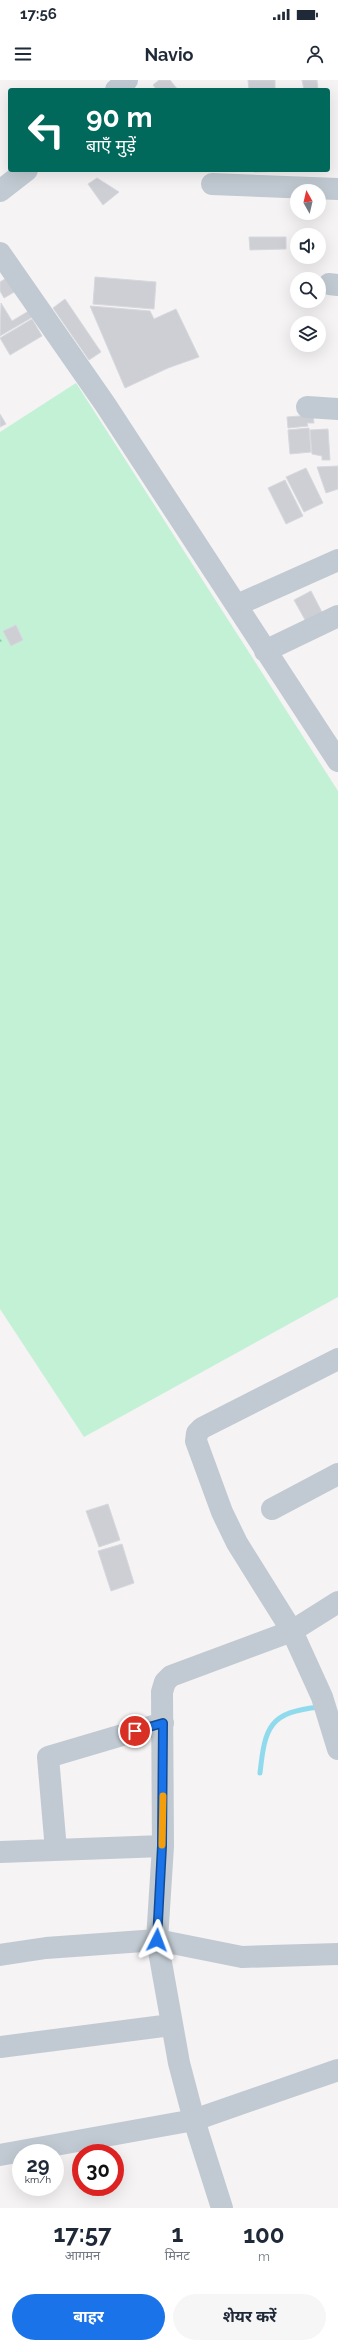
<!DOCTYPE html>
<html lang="hi">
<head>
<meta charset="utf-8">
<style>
	body { margin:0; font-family:Raleway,"Noto Sans Devanagari",sans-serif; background:#f6f6f7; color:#1f2937; height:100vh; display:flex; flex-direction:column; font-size:15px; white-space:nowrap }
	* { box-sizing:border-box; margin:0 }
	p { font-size:13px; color:#747a83 }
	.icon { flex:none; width:22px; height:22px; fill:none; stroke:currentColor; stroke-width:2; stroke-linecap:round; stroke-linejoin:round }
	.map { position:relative; height:2128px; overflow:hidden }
	.details { display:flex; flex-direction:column; background:#fff; flex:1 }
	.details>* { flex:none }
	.hud { position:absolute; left:8px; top:8px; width:322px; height:84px; border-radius:4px; box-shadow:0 4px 16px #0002; background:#00695c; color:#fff; overflow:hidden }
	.needle { width:26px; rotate:352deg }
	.buttons { position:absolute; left:290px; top:104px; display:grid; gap:8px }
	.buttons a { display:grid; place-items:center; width:36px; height:36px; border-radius:50%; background:#fff; box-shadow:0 4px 16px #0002; font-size:20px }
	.speed { position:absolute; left:12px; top:2064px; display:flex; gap:8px; font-size:20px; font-weight:700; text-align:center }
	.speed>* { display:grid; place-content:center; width:52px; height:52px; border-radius:50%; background:#fff; box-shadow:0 4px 16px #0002; line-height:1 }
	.speed small { font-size:10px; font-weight:400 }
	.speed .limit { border:6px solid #d22; background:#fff; color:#111 }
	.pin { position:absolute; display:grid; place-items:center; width:34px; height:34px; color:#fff; margin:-17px; border:2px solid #fff; border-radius:50%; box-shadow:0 1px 4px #0007 }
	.me { position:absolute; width:44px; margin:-22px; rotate:3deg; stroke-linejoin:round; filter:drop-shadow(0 0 3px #0008) }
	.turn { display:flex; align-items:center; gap:14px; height:84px; padding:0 12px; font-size:18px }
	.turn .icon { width:52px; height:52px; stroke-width:2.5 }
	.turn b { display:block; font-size:28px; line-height:34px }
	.eta { display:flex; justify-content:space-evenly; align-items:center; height:68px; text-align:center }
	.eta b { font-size:24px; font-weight:700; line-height:28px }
	.action { display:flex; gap:8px; margin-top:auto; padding:8px 12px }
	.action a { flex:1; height:46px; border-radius:24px; background:#1a73e8; color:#fff; font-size:16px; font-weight:700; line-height:46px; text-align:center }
	.action a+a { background:#f6f6f7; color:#1f2937 }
	.status { display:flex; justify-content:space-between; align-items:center; height:28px; padding:0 20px; background:#fff; direction:ltr }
	.status svg { height:11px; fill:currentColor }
	header { display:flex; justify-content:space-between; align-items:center; height:52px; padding:0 12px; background:#fff; font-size:18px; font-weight:700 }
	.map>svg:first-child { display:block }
	.green { fill:#c3f1d5 }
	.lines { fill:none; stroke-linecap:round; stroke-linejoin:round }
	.stream { stroke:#90daee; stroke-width:5 }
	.building { fill:#cdcfd5; stroke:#d7d9de }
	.path { stroke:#7ad0a6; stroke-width:2.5; stroke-dasharray:3 2; stroke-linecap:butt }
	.minor { stroke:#c1cad2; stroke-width:22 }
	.route-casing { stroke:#114b97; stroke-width:10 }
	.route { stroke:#1a73e8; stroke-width:7 }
	.slow { stroke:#f59e0b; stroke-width:7 }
</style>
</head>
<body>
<div class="status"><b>17:56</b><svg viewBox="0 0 49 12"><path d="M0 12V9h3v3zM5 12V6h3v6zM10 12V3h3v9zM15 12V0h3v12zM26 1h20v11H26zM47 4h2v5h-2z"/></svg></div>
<header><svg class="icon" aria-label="menu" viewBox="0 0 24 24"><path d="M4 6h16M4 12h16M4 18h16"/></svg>Navio<svg class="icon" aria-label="person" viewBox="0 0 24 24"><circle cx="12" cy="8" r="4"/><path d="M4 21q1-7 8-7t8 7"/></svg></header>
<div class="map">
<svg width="338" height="2128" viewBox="0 0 338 2128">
	<rect width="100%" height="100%" fill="#f5f3f3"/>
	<path class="green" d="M76,303L338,711V1217L84,1357L0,1229V352Z"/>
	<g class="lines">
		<path class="stream" d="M260,1693C265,1647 269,1632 320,1627"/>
	</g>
	<path class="building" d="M159,0H170L178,10H157L153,5Z
		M248,0H275V10H249Z
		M302,0H317L318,10H304Z
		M254,90H320L254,92Z
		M97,98L119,112L103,125L88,104Z
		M249,157H286V169L250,170Z
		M8,197L16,211L4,218L0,211V202Z
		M95,197L156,202L154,229L93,224Z
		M65,219L101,272L89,280L53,228Z
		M1,223L12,241L32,229L36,235L0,256Z
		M90,226L150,231L154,239L176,229L199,277L168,288L125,308Z
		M32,239L42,256L10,275L0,258Z
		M0,334L6,344L0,347Z
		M313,335L314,343H307L308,346L288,348L287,337Z
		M309,348L311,372L290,374L288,350Z
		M328,349L330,380H322V376L312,374L310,350Z
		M338,386V409L326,413L317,387Z
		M306,388L323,423L304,432L286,397Z
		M285,400L303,436L286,444L268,408Z
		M311,511L325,538L309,547L294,520Z
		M16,545L23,560L11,566L3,551Z
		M108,1424L120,1460L99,1467L86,1431Z
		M122,1464L134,1503L111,1511L98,1471Z"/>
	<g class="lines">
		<path class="path" d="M0,561L1,560"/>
		<path class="minor" d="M116,10L127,0
			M212,104L338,109
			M0,111L27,90
			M0,173L105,324L338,681
			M329,204L338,205
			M307,327L338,329
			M237,525L338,480
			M265,571L338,536
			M338,1279L202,1348L197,1353L196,1361L222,1432L237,1463L292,1551L322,1617L338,1669
			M272,1429L338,1394
			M56,1770L48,1677L163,1643
			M0,1772L163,1766
			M0,1875L46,1868L157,1860L242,1877L338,1874
			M0,1967L171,1945
			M0,2075L194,2040L338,1990
			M222,2128L194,2040L179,1983L157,1860L163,1766L162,1612L165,1602L171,1596L292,1551L338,1522"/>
	</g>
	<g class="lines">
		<g class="route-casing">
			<path id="route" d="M135,1651L163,1643L162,1766L157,1860"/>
		</g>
		<use href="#route" class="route"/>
		<path class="slow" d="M162,1765L163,1716"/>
	</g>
</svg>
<div class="buttons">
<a><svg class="needle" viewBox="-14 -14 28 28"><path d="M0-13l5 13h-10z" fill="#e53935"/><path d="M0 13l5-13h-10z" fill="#747a83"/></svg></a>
<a><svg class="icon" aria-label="sound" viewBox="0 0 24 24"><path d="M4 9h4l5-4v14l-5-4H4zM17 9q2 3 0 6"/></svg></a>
<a><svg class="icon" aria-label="search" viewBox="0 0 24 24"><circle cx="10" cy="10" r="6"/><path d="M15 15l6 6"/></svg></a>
<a><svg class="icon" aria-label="layers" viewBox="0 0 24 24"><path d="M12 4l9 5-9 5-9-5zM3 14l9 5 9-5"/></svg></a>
</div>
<div class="speed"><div>29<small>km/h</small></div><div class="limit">30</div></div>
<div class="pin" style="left:135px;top:1651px;background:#d93025"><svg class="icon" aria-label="arrive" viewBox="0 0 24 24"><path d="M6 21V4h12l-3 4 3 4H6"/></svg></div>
<svg class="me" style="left:157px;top:1860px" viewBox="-20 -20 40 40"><path d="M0-17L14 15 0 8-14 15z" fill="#1a73e8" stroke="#fff" stroke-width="4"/></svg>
<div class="hud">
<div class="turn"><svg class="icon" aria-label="left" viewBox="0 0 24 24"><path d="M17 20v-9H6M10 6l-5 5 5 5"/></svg><div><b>90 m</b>बाएँ मुड़ें</div></div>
</div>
</div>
<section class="details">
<div class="eta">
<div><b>17:57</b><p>आगमन</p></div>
<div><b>1</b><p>मिनट</p></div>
<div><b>100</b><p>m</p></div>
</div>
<div class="action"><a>बाहर</a><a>शेयर करें</a></div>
</section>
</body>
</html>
